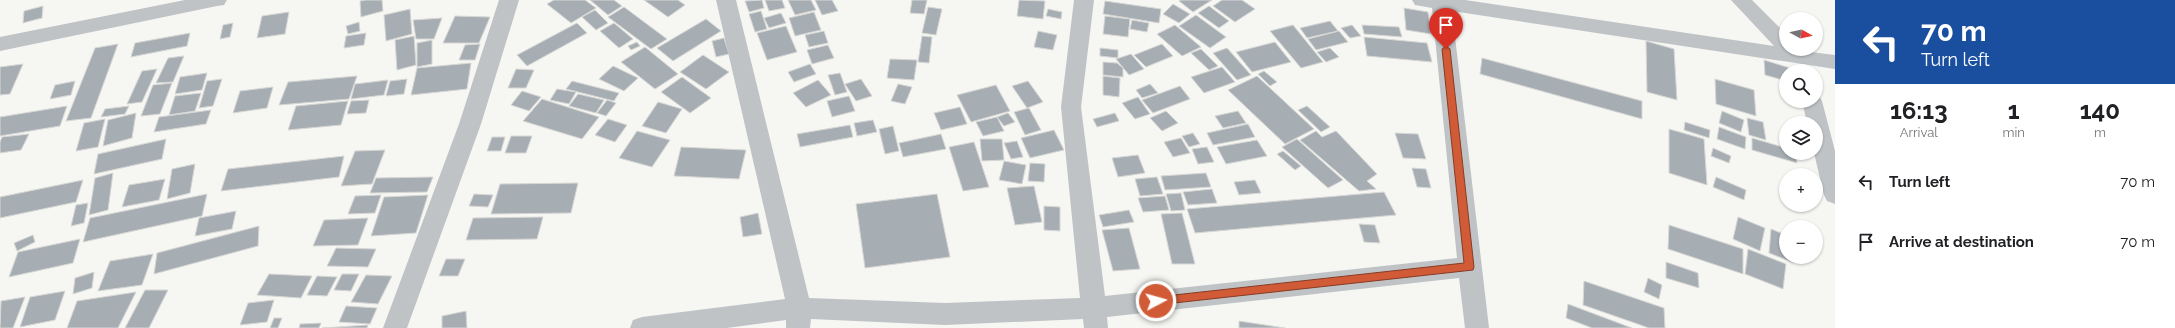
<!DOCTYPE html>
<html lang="en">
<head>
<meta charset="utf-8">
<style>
	body { margin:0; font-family:Raleway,sans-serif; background:#f6f6f6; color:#202124; height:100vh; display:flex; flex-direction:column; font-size:15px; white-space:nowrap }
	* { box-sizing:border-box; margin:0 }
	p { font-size:13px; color:#757577 }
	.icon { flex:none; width:22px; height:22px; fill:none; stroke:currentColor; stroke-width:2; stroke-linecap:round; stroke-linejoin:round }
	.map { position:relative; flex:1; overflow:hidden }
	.sheet { display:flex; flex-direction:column; background:#fff; width:340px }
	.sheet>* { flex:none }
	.hud { background:#1a4fa0; color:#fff; overflow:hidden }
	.needle { width:26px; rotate:98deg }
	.controls { position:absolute; left:1779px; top:12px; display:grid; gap:8px }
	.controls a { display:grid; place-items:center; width:44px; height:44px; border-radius:50%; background:#fff; box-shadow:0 1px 3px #0004; font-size:20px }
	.pin { position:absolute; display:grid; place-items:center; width:34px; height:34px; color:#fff; margin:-41px -17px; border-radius:50% 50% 50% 0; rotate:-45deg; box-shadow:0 0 4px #0007 }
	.pin .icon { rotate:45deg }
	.me { position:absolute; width:44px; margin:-22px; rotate:84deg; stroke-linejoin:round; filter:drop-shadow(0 0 3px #0008) }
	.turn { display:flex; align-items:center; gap:14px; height:84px; padding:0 20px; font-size:18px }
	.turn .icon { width:52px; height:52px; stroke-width:2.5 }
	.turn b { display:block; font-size:28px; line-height:34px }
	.eta { display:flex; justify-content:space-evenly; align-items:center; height:68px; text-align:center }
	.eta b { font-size:24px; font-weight:700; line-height:28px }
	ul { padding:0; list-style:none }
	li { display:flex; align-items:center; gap:12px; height:60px; padding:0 20px }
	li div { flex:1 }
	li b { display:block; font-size:15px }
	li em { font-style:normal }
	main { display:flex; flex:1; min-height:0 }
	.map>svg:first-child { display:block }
	.building { fill:#a7aeb3; stroke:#d7d7d5 }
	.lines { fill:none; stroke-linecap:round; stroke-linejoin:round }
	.street { fill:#bfc3c6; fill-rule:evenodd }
	.route { fill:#d15b37; stroke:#883b24 }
</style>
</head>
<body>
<main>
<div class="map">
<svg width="1835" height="328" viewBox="0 0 1835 328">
	<rect width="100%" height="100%" fill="#f6f6f3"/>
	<path class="building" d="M366,0H382L383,11L361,17L360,1Z
		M554,0H585L596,8L571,23L547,4Z
		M590,0H614L622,6L608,15Z
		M644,0H678L685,5L668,17Z
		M762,0L764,8L749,12L745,1Z
		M765,0H782L785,8L769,11Z
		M788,0H811L816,10L795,15Z
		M815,0H832L838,11L822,15Z
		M912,0H927L924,14L910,13Z
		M1019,0L1045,1L1043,19L1017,16Z
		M1181,0H1212L1193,12L1179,1Z
		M1222,0H1242L1255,9L1235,22L1213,6Z
		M1105,1L1161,9L1159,23L1103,14Z
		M1173,4L1190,14L1179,23L1163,14Z
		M43,6L42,18L23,23L24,11Z
		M1209,6L1229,21L1219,28L1198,13Z
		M624,7L667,39L651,49L608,17Z
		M928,7L942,9L936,35L922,33Z
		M1404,8L1428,12L1431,34L1406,30Z
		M410,9L412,34L386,41L384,15Z
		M1048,9L1062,12L1061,19L1046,16Z
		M595,10L608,23L596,30L582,17Z
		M761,11L767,29L755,32L749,14Z
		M289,12L285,34L257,38L262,16Z
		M814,12L821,30L795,36L789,18Z
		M781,13L786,23L769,28L764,18Z
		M1196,15L1226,37L1210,48L1179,26Z
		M455,16L490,17L479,43H443Z
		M1105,16L1130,19L1128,37L1103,34Z
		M442,18L434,39H416L413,20Z
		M706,19L721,31L673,61L657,48Z
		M1132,20L1149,23L1147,32L1130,29Z
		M1330,21L1338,31L1307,38L1300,28Z
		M359,22L360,31L348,34L346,26Z
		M233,23L230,37L220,39L223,25Z
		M577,23L587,33L527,66L517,55Z
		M614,23L633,39L619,48L600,31Z
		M1175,25L1201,47L1182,56L1157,34Z
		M1293,25L1323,62L1301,68L1270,31Z
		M1352,25L1361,36L1350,38L1341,28Z
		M1362,25L1399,27L1402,37L1364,34Z
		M786,26L797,52L767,60L757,33Z
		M824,31L828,43L809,47L805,35Z
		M1038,31L1057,35L1053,50L1034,47Z
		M1339,31L1348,42L1316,50L1308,39Z
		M190,33L187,46L131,57L135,43Z
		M366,33L364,45L344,48L346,36Z
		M414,36L416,65L397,70L395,40Z
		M922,36L932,37L929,63L918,62Z
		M1364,37L1427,43L1432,62L1367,56Z
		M724,38L729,54L716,57L712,41Z
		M432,40V64L417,67V43Z
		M1646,41L1674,49L1677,100L1647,92Z
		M637,42L640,46L631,50L628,46Z
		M1275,42L1291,62L1252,72L1236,52Z
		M118,44L91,118L66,121L95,48Z
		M480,44L475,60H459L465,45Z
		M1162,44L1173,56L1146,67L1134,55Z
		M828,45L834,58L812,64L807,50Z
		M645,47L678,74L655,89L621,62Z
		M1100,48L1118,50V58L1100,56Z
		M1227,48L1251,75L1237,80L1213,53Z
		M1330,48L1339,57L1326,62L1317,52Z
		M1201,49L1218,66L1209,70L1191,53Z
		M1131,54L1144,69L1129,75L1116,59Z
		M703,55L729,72L706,89L680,72Z
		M184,56L173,82L156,83L168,58Z
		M1482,58L1642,101V119L1480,74Z
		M890,59L917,60L914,80L887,78Z
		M1764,60L1790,68L1791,71H1786V81L1765,75Z
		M1103,62L1117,63L1123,68V77L1103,75Z
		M471,63L467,89L411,95L417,68Z
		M23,64L10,94L0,95V67Z
		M810,64L816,74L794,82L788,72Z
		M613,66L638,78L624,91L599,79Z
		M1222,67L1235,82L1204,93L1191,77Z
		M157,69L142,102L127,104L142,71Z
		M516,69L534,70L526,88H508Z
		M1264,71L1277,82L1270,86L1258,74Z
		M207,73L202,90L175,94L180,77Z
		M840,73L847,92L835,95L828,75Z
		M357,76L349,99L279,105L288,82Z
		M1103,76L1120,78L1119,97L1103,95Z
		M1257,76L1314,129L1285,144L1228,90Z
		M682,77L711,98L690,113L661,92Z
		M222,79L213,106L199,108L207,81Z
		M407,79L404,94L386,96L390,81Z
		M861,79L872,96L856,101L845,84Z
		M1715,79L1754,90L1756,116L1716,104Z
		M388,80L384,95L351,99L355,84Z
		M818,80L831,95L806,107L793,93Z
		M75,81L71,95L50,99L55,85Z
		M572,81L619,93L614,101L566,89Z
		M1028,81L1043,102L1027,108L1012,86Z
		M172,83L160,114L141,116L153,85Z
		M898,84L912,87L905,104L891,101Z
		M1150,84L1158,93L1142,98L1136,90Z
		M996,85L1010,111L971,122L957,95Z
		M1180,86L1190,99L1153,113L1142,100Z
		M273,87L267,108L233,113L240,91Z
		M557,89L576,92L569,104L550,100Z
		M522,91L541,97L529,111L511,105Z
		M201,93L195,111L169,115L175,96Z
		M578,94L604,100L596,113L569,106Z
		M849,96L855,111L832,117L827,101Z
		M1138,97L1150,114L1135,119L1122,103Z
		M542,99L599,117L582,139L523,121Z
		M369,100L366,113L347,114L351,101Z
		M607,100L616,103L606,116L597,113Z
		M348,101L341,125L288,130L296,106Z
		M658,102L682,109L666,133L642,126Z
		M67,106L60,126L0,136V117Z
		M129,106L125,114L101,117L105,109Z
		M1307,106L1330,127L1321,132L1298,110Z
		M960,107L967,124L941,130L934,113Z
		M1029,108L1041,130L1025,135L1014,112Z
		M211,110L206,124L154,132L159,117Z
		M1166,111L1178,123L1162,131L1150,118Z
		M1238,111L1246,123L1223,128L1215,116Z
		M1722,111L1744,120L1741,132L1719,123Z
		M136,113L132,138L103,146L108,120Z
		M1008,113L1015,122L1004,126L997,117Z
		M1115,113L1119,121L1097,127L1093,119Z
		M997,117L1004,131L983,136L976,122Z
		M1747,118L1763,122L1766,140L1749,135Z
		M105,119L98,147L76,151L84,123Z
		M608,119L627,125L615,142L595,135Z
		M873,120L877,132L857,136L854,123Z
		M1685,122L1710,130L1709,138L1684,130Z
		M1248,124L1255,137L1213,145L1207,133Z
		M850,125L853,137L800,147L797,134Z
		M893,126L899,151L885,154L879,129Z
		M1719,127L1746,137L1745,149L1717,139Z
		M1669,129L1704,139L1707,185L1669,173Z
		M1054,130L1064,150L1030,158L1021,138Z
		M637,131L670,140L652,167L619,158Z
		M1316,131L1322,137L1336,131L1377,174L1367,181L1376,189L1359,191L1300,140Z
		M1193,133L1200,144L1189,147L1182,136Z
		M1395,133L1418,134L1426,159L1403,158Z
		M29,134L21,150L0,153V142L2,137Z
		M941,134L946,149L903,157L899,143Z
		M511,136H532L526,153H505Z
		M492,137H505L501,151H487Z
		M1181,138L1190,153L1173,157L1164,142Z
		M1752,138L1786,148V153H1796L1797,163L1752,150Z
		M166,139L162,159L94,174L98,154Z
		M980,139H1002L1004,160L982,161Z
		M1297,139L1343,180L1328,188L1282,147Z
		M1257,140L1267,156L1226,164L1217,147Z
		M1017,141L1023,157L1011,159L1004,143Z
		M974,142L989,187L963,191L949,147Z
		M681,147L746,150L739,179L674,176Z
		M1207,147L1214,162L1198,164L1192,149Z
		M1713,148L1731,156L1729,163L1711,156Z
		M385,150L372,184L341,186L355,151Z
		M1283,151L1301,166L1295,170L1277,154Z
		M1138,155L1145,173L1118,177L1112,158Z
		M344,156L339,177L221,191L228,169Z
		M1004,161L1026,165L1022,184L999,180Z
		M1030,163L1045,164L1044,182L1028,181Z
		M195,164L190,193L167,199L172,169Z
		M1412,168L1426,169L1431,188L1417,187Z
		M113,173L108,210L89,215L95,178Z
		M1206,173L1211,187L1165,190L1161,176Z
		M433,177L427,192L370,193L376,178Z
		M1157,177L1163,194L1140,196L1135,179Z
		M1716,177L1746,190L1744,200L1713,187Z
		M165,179L159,200L122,207L129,185Z
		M83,180L76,202L0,218V197Z
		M1255,180L1261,193L1239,195L1234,182Z
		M578,183L571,213L491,214L500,184Z
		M1034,186L1042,222L1015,225L1007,188Z
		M1212,189L1217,203L1188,205L1183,192Z
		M1384,192L1396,215L1195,233L1187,209Z
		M1181,193L1185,210L1171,211L1166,194Z
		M207,194L202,216L83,242L90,218Z
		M474,194L493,195L488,207L469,206Z
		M937,194L950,257L865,268L856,204Z
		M381,195L375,213L348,214L355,196Z
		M428,195L416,233L371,236L384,197Z
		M1165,196L1169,210L1143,212L1138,198Z
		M88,203L84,223L71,226L76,205Z
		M1044,206L1060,207V231L1044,230Z
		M1129,210L1134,222L1103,227L1099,215Z
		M236,211L232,229L195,236L199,218Z
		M758,213L762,234L743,237L740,217Z
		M1182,213L1195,264H1172L1161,214Z
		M543,217L537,239L466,240L473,218Z
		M1738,217L1765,228L1760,251L1733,239Z
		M368,218L358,245L313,246L324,220Z
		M1359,224L1375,225L1380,243L1364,242Z
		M1669,225L1743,249V274L1668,249Z
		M259,226L258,246L154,274L157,253Z
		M1129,228L1140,269L1113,271L1102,230Z
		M1771,229L1786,235V257H1794V263L1769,253Z
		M33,235L35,242L17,251L14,243Z
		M80,239L73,263L9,277L18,252Z
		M336,248L376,249L368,267L327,266Z
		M1748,249L1786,264L1783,289L1745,274Z
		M153,254L142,285L98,291L110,261Z
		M446,259H465L458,276H439Z
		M1666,262L1698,273L1699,288L1666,278Z
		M94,272L92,288L73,294L75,278Z
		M269,274L312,276L301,298L257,295Z
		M342,274H359L351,291L334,290Z
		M366,275L392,276L378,304L351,302Z
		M317,276L337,277L327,296L307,295Z
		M1648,278L1662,285L1659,299L1644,292Z
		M1584,281L1664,308L1665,328H1649L1583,305Z
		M145,290H168L149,328H125Z
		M65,291L55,320L20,327L30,297Z
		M136,292L118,328H67L77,301Z
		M25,297L13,328H0L1,301Z
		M274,300L267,322L240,325L248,303Z
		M1568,304L1632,328H1592L1566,318Z
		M346,306L377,308L370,324L339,322Z
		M466,311L467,328H442V316Z
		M274,318H282L278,328H270Z
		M1239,321L1285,328H1239Z
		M321,323L319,328H299L300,324Z
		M368,325L367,328H322Z"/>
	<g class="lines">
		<path class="street" d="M185,0H227L224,5L217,6L0,51V37Z
			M499,0H519L481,124L407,328H383L459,124Z
			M716,0H736L809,298L945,303L1080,298L1061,107L1074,0H1094L1081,107L1105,296L1457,258L1432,8L1415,5L1412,0H1465L1774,46L1731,0H1752L1786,34V49L1835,55V69L1452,11L1489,328H1465L1459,278L1107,317L1108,328H1084L1083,319L945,325L811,319L810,328H786V320L727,328H630L633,320L642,317L785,299Z
			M1816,95L1819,96L1822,101L1835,151V204L1827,201L1824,195L1814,153H1816V123H1807L1802,101H1816Z"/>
	</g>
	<path class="route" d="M1446,46L1450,49L1474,267L1473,270L1156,305L1152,304L1151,301L1156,297L1464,263L1442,49Z"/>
</svg>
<div class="controls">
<a><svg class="needle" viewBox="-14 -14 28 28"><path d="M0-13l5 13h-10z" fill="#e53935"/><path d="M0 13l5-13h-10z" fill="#757577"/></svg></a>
<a><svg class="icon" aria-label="search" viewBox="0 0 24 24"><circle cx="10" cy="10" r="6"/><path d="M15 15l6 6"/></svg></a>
<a><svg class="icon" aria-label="layers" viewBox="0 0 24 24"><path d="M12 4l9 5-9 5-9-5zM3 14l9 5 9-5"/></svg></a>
<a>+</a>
<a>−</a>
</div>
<div class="pin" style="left:1446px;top:49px;background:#d93025"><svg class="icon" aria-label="arrive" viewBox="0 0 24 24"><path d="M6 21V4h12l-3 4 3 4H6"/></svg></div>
<svg class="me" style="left:1156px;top:301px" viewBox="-20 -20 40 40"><circle r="17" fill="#d15b37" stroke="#fff" stroke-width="3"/><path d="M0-11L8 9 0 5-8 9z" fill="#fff"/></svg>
</div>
<section class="sheet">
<div class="hud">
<div class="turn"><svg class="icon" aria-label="left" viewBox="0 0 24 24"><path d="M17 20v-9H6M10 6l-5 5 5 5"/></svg><div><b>70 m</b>Turn left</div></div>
</div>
<div class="eta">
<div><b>16:13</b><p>Arrival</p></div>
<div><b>1</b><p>min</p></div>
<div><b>140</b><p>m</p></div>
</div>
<ul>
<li><svg class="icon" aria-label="left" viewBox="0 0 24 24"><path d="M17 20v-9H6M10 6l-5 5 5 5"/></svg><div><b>Turn left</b></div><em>70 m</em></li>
<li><svg class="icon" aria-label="arrive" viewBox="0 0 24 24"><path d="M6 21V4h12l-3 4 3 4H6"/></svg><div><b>Arrive at destination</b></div><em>70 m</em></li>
</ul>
</section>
</main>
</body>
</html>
